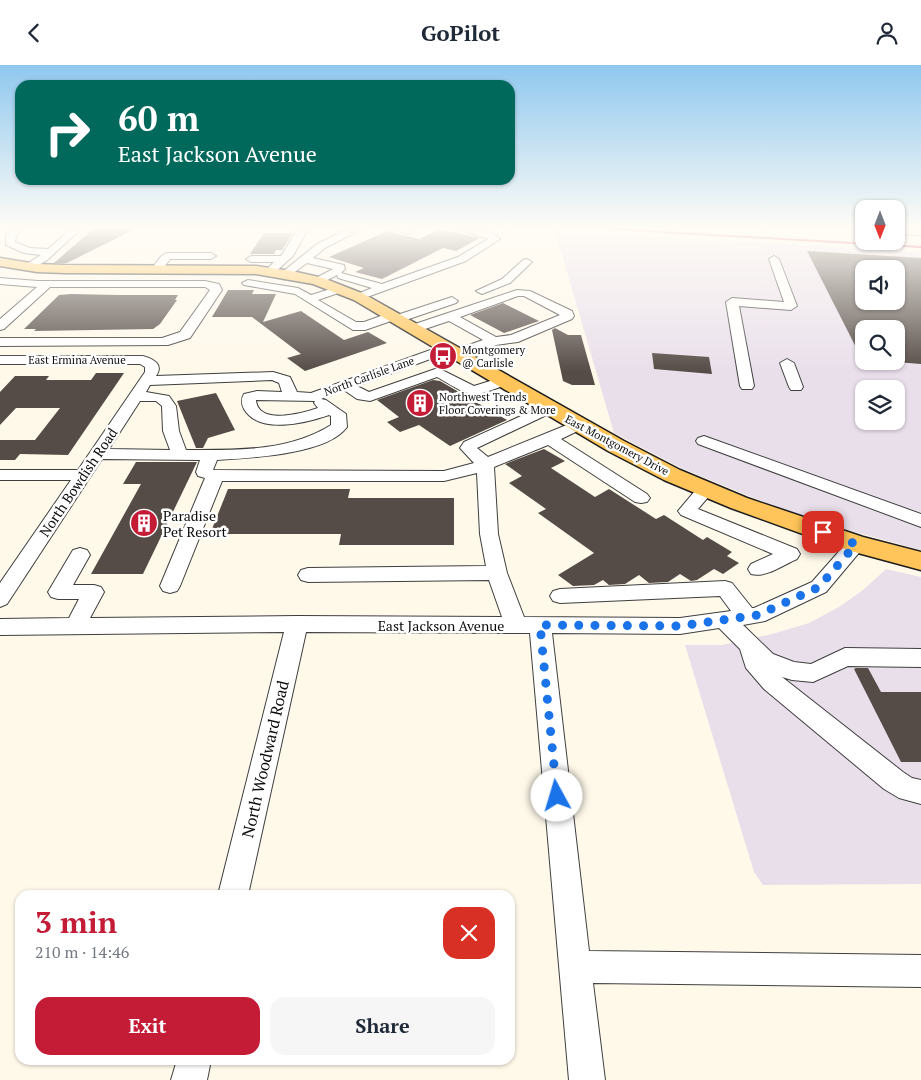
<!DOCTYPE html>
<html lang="en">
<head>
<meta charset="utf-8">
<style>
	body { margin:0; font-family:"PT Serif",serif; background:#f6f6f7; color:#1f2937; height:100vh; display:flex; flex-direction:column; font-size:19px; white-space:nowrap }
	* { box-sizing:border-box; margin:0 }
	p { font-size:16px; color:#747a83 }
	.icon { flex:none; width:28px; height:28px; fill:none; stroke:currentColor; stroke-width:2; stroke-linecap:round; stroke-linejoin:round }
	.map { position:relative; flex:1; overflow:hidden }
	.panel { position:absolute; left:15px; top:825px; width:500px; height:175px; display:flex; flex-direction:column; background:#fff; border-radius:15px; box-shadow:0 1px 4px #0004 }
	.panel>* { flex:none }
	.hud { position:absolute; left:15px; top:15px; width:500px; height:105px; border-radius:15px; box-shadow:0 1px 4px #0004; background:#00695c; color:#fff; overflow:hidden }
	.needle { width:32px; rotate:180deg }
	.tools { position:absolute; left:855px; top:135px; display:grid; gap:10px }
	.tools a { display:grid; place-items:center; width:50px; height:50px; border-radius:10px; background:#fff; box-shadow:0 1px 4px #0004; font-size:25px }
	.pin { position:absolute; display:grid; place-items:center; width:42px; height:42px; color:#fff; margin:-21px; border-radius:10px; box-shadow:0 2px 8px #0006 }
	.me { position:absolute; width:55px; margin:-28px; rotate:354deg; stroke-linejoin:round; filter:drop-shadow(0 0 4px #0008) }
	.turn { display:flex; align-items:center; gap:18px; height:105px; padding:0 20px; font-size:22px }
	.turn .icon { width:65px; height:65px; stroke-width:2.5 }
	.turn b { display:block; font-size:35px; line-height:42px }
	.round { display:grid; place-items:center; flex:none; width:52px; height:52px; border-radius:15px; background:#f6f6f7 }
	.head { display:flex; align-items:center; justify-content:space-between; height:85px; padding:0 20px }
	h1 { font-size:30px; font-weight:800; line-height:38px; color:#c41b36 }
	.primary-button { display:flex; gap:10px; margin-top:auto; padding:10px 20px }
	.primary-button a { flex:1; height:58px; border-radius:15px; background:#c41b36; color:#fff; font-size:20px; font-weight:800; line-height:58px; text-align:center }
	.primary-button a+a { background:#f6f6f7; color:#1f2937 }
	header { display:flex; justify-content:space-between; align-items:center; height:65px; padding:0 20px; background:#fff; font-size:22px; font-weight:800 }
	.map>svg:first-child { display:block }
	.industrial { fill:#e9dfeb; fill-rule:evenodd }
	.building { fill:#554b47; fill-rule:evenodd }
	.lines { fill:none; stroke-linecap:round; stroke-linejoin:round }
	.minor-casing { stroke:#3f3f3f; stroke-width:2 }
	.major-casing { stroke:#1d1d1d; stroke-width:3 }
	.minor { fill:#fff; fill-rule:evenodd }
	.major { fill:#ffc55a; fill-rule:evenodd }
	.rail { stroke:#c41b36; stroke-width:2 }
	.route { stroke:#1a73e8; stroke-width:9; stroke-dasharray:0 16.2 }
	.labels { text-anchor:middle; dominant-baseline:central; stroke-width:5; stroke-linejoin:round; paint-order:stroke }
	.far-poi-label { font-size:11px; fill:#0c0c0c; stroke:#fff; text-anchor:start }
	.far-street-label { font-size:11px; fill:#0c0c0c; stroke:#fff }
	.street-label { font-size:14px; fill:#0c0c0c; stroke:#fff }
	.poi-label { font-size:14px; fill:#0c0c0c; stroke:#fff; text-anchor:start }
	.near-street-label { font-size:16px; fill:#0c0c0c; stroke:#fff }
</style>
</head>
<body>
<header><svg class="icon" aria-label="back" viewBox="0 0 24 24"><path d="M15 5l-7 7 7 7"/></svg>GoPilot<svg class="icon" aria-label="person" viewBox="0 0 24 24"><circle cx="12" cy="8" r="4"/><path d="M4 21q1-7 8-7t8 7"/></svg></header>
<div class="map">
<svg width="921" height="1015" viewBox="0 0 921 1015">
	<rect width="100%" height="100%" fill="#fff9ea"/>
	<path class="industrial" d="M555,166L921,187V485L858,468L797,449L746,430L679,402L614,368ZM864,204H896V236H864ZM864,264H896V296H864ZM864,324H896V356H864Z
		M886,504L921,512V819L763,820L754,807L685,580H722L772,569L809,558L839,542L863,525Z"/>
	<path class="building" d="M93,164H135L67,198H54Z
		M439,164L480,173L456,186L443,183L382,214L355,207L364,203L329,192L387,166L419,174Z
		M264,168H293L282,185H276L274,189H250Z
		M807,186L921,193V299L896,297V264H864V298ZM864,204H896V236H864Z
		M228,225H254L252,229H276L263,257L301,246L344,275L368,267L387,278L305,306L287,293L301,289L252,252H212Z
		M71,229L119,230H178L175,235H177L160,259L153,264L34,266L36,264H24L59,230Z
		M503,238L539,256L504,268L470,250Z
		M555,263L568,270H581L595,320H572L563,316L552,265Z
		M652,288L709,292L712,309L654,304Z
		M96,308H124L68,390L20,389L15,395H0V375H35L60,343H16L0,360V327L15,311H49L46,315H91Z
		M433,315L440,316L507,355L450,381L419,360L400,367L387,357L399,352L377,335Z
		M216,328L235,365L208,373L203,383H196L177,336Z
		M544,384L565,396L551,403L595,432L609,424L656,454L664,450L703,475L707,472L732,487L727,491L739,498L723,509L714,504L697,515L691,516L680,509L668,517L649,518L639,510L625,519L609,520L603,515L594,520L573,521L558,510L594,488L538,448L546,444L509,418L522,411L505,399Z
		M136,397H197L143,509H91L141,419H123Z
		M228,424H350L348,433H454V480H339L341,469H210Z
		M856,603H868L881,627H921V697H901L854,604Z"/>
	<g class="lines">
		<g class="minor-casing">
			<path id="minor" d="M12,164H23L16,171L15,177L30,183L48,184L71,164H81L46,196L29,205L24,202L25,200L41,190L24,188L6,180V170Z
				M298,164H308L293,191L274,208H266L265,206L274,197H251L246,194L251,191H281Z
				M348,164H361L325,183L313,193L344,200L345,204L341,208L382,219L458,192L488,174L458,164C471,164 490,163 500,174L466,196L359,235L353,232L355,230L372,223L338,213L337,210L322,218H314L312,216L314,214L333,204L307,198L289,211H281L280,209L317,179Z
				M393,164H412L413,166L408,169Z
				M896,164H921V170L896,169Z
				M167,188H211L216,191L211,194H170L161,206H153L152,204C156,198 160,190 167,188Z
				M774,191L779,194L797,241L791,245L739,241L754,321L752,324H742L740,321L726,237L732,233L784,237L769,194Z
				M527,194L532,197L510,218L482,229L476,226L502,214L523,195Z
				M0,213L38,216H205L219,219L222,225L190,273L168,280L0,281V273H162L180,267L210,225L205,222H50L4,264L0,265V254L37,222L0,219Z
				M248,215L298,223L311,230L340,221L344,222L346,224L344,226L318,235L356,257H364L392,247L397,250L452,232L458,236L456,238L400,257L396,258L391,256L365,265H353L295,229L244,220L242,218Z
				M517,225L530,226L572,246L574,251L572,254L518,277L496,280L457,293L452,292L450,289L452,286L483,275L449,256L413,268L407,264L409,261ZM518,231H524L560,250L511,270L496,272L460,252Z
				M447,279L454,283L452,286L357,321L369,327L438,303L474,321L503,312L508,313L510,316L508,319C469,334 472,332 437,312L370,336L357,334L344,325L321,334L326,335L346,349L347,362C327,390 248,393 217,395L213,405L444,406L474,398L460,383L464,377L545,340H555L558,343L555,346L477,383L488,392L574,357H584L587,360L584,363L561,374L647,429L650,433L647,437L641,438L635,437L548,380L494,402L498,469L507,508L524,552L680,553L731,546L720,531L560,538L553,536L550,531L553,526L560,524L725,516L732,518L752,543H754L812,517L849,475L856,473L863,475L866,479L863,483L826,527L765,556L743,560L773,589L794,597L811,599L845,583L921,584V602L848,601L813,617L792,615L782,612L903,707L912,713L921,715V739L899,733L884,724L764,624L746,603L740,584L719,563L680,569L552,568L589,886L921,890V922L593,918L605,1015H569L530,568L306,567L248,830H218L284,567L0,570V554L69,553L79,534H58L51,532L48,527L73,485L80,483L87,485L90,490L73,520H94L101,522L104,527L90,553L297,551L502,552L489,515L308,517L301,515L298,510L301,505L308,503L486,501L480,469L477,408L444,416H222L180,521L177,526L170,528L163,526L160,521L205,413L198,411L196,407L200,395L102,394L7,539L0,542V518L71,415H0V405H78L145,307V302L140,299H0V291H143C154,294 164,300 156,311L273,307L290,312L297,327L311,328ZM272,315L279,318L282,327L257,326L244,329C241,334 241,338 244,344C259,370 306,358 329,350L331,351V360C288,387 235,385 186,385L179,366L176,341L169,331L146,327L150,320ZM256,335L315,336L314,338L318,343C304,348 258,361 256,335ZM140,336H156L162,341L163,366L170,385L109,384Z
				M787,294L794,298L803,322L801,325H791L789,322L780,298Z
				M704,371L921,449V462L698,379L696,376L698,373Z
				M706,419L712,420L715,424L698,444L797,484L800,489L797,494C783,500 766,513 751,509L748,504L751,499L773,489L681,450L678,446L700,420Z
				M177,995H211L207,1015H171Z"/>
		</g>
		<g class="major-casing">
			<path id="major" d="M0,193L37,199L65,200L256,201L292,206L323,213L364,229L624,376L680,405L747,433L863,472L921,487V505L847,485L731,443L664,415L608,386L354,235L313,219L256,209L65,208L37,207L0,201Z"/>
		</g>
		<use href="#minor" class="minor"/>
		<use href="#major" class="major"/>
		<path class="rail" d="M611,164L921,182"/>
	</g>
	<linearGradient id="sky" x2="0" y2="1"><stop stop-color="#8fc8ef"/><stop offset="0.53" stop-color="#fffcf6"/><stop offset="1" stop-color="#fffcf6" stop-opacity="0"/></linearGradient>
	<rect width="921" height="307" fill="url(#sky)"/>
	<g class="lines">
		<path class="route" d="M557,731L540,560L680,561L758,550L819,522L856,479L823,467"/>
	</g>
	<defs>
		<g id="bus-disc" transform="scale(1.4375)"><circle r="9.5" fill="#c41b36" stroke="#fff"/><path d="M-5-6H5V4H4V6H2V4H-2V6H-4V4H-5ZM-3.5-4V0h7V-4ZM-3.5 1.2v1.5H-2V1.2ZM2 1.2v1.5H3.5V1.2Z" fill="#fff"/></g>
		<g id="building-disc" transform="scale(1.4375)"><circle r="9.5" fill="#c41b36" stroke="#fff"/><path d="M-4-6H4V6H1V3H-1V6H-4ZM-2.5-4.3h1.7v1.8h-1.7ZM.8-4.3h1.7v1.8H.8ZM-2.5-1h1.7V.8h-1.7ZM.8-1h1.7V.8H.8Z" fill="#fff"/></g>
	</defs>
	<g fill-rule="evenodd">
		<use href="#bus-disc" x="443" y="291"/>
		<use href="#building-disc" x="420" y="338"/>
		<use href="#building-disc" x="144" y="458"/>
	</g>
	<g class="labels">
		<g class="far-poi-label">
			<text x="462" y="285">Montgomery<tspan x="462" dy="13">@ Carlisle</tspan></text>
			<text x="439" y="332">Northwest Trends<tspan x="439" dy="13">Floor Coverings &amp; More</tspan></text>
		</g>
		<g class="far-street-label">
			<text x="77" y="295">East Ermina Avenue</text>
			<text transform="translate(369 311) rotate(-20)">North Carlisle Lane</text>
			<text transform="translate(617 380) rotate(28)">East Montgomery Drive</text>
		</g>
		<g class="street-label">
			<text transform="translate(78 417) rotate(-56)">North Bowdish Road</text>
			<text x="441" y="560">East Jackson Avenue</text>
		</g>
		<g class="poi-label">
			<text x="163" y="450">Paradise<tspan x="163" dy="16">Pet Resort</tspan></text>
		</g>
		<g class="near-street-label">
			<text transform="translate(265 694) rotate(-77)">North Woodward Road</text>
		</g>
	</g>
</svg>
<div class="tools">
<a><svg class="needle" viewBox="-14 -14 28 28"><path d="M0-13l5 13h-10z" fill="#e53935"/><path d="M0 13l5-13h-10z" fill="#747a83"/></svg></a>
<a><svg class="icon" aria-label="sound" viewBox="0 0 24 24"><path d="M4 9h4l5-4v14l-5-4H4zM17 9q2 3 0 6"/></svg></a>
<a><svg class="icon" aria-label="search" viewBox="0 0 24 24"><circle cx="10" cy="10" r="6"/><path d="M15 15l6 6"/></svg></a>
<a><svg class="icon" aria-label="layers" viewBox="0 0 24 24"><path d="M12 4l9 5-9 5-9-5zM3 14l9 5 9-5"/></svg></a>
</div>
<div class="pin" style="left:823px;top:467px;background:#d93025"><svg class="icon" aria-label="arrive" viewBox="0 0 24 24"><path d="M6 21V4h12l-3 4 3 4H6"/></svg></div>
<svg class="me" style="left:557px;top:731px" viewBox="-20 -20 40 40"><circle r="19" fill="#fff"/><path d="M0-13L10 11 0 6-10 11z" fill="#1a73e8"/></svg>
<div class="hud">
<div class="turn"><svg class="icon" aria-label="right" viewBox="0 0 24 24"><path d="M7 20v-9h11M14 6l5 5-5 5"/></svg><div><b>60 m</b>East Jackson Avenue</div></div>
</div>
<section class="panel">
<div class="head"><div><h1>3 min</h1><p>210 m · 14:46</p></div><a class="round" style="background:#d93025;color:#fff"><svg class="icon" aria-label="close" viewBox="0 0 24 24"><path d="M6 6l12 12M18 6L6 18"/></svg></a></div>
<div class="primary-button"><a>Exit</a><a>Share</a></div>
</section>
</div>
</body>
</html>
